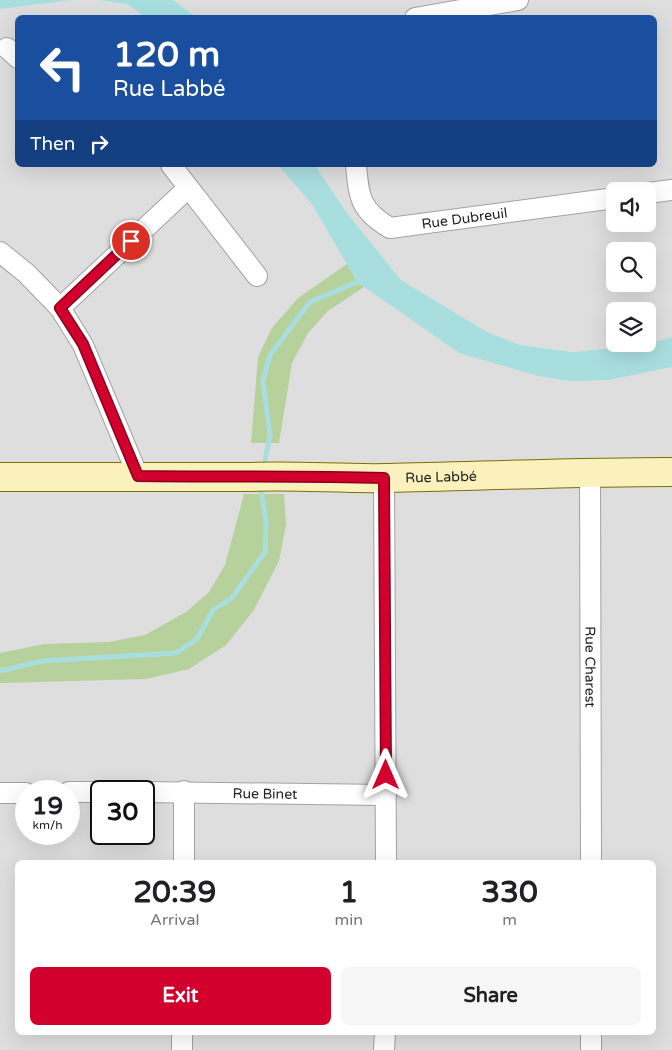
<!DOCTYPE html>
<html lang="en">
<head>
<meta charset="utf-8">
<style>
	body { margin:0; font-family:"Varela Round",sans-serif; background:#f6f6f6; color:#202124; height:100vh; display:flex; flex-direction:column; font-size:19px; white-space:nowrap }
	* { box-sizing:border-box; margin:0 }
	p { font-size:16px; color:#757577 }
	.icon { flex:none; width:28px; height:28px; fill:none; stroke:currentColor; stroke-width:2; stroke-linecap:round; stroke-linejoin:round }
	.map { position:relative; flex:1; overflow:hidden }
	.side { position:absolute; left:15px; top:860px; width:641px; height:175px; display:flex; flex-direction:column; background:#fff; border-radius:8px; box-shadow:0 5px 20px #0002 }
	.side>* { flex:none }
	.hud { position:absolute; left:15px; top:15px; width:642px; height:152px; border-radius:8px; box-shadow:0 5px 20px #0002; background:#1a4fa0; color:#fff; overflow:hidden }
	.fabs { position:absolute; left:606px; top:182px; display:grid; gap:10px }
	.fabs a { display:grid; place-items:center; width:50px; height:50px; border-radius:8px; background:#fff; box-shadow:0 5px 20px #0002; font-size:25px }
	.speed { position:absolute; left:15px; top:780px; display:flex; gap:10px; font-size:25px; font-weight:700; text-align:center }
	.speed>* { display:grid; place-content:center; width:65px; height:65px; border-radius:50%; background:#fff; box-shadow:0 5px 20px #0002; line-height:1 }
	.speed small { font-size:12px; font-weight:400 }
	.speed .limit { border:2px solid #111; border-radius:8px; background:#fff; color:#111 }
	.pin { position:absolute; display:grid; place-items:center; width:42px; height:42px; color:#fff; margin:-21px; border:2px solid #fff; border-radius:50%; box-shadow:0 1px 5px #0007 }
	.me { position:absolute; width:55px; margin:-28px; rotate:0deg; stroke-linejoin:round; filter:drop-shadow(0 0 4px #0008) }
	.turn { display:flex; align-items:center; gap:18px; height:105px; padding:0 15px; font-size:22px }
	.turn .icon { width:65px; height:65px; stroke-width:2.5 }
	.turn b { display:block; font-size:35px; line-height:42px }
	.then { display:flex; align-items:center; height:48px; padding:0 15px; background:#0003; gap:10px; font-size:19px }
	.eta { display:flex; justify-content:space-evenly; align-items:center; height:85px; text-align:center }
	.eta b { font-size:30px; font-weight:800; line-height:35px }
	.action { display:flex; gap:10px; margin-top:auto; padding:10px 15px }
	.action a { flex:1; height:58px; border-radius:8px; background:#d2002c; color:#fff; font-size:20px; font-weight:800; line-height:58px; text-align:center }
	.action a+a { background:#f6f6f6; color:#202124 }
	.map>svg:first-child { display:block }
	.residential { fill:#dfdede; fill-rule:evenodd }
	.forest { fill:#b7d19d }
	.water { fill:#a9dedf }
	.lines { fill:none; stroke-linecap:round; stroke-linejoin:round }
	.stream { stroke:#a9dedf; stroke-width:5 }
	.street-casing { stroke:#a2a2a2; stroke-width:22 }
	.secondary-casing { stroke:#7c7004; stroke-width:30 }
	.street { stroke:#fff; stroke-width:20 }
	.secondary { stroke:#faf1bd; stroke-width:28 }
	.route-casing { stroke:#88001d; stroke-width:12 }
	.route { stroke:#d2002c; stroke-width:9 }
	.labels { text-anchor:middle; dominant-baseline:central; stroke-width:5; stroke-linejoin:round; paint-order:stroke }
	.street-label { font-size:14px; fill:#212121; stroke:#fff }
</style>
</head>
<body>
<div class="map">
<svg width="672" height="1050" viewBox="0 0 672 1050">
	<rect width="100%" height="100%" fill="#f1ece8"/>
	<path class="residential" d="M73,0H96L127,4L145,17L18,18V165H278L313,206L357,282L459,353L609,380L672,367V1050H0V9ZM26,791H69V834H26ZM101,791H144V834H101ZM18,862H654V1032H18Z
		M173,0H672V337L657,342L648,343V311H615V344H644L573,352L520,345L487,332L401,280L347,213L315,165H655V18H196ZM615,191H648V224H615ZM615,251H648V284H615Z"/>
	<path class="forest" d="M347,264L357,282L364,287L328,311L308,333L292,363L279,443H251L258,357L272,328L298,298Z
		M244,494H284L286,525L279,561L254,610L226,645L189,669L146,679L0,683V653L45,644L109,642L145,635L186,612L209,592L225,565Z"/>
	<path class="water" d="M0,0H73L0,9Z
		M96,0H173L196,17H145L127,4Z
		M278,165H315L347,213L401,280L487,332L520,345L573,352L648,344L672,337V367L609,380L571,381L538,376L459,353L357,282L313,206Z"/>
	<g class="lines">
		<path class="stream" d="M263,469L270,437L263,381L270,355L310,302L357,282L360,278
			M0,671L42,661L176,653L197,639L213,610L232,598L265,552L266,521L260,485"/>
		<g class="street-casing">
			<g id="street">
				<path d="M415,18L518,0"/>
				<path d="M7,48L18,58"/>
				<path d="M171,165L257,276"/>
				<path id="s1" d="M356,165C359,198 360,210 390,228L615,198"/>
				<path d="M648,193L672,190"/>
				<path d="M0,252L26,273L60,308L83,345L138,476"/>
				<path d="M60,308L188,188"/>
				<path id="s2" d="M590,472L591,862"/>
				<path d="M384,478L386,862"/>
				<path d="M69,792H101"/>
				<path id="s3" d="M144,792L386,795"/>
				<path d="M0,793H26"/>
				<path d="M184,862V791"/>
				<path d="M591,1032V1050"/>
				<path d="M182,1050V1032"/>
				<path d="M384,1050L385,1032"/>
			</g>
		</g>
		<g class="secondary-casing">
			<g id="secondary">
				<path id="s4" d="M0,477H251C296,475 342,479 387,478C482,476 577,472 672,472"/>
			</g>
		</g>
		<use href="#street" class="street"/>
		<use href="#secondary" class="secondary"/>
	</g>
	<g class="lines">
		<g class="route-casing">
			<path id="route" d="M131,241L60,308L83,344L138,476C220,477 302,476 384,478L386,775"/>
		</g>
		<use href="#route" class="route"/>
	</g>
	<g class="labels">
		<g class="street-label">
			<text stroke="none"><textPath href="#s1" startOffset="151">Rue Dubreuil</textPath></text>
			<text stroke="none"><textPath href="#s4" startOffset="441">Rue Labbé</textPath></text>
			<text stroke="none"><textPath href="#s2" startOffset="195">Rue Charest</textPath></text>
			<text stroke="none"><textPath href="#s3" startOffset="121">Rue Binet</textPath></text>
		</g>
	</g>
</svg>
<div class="fabs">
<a><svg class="icon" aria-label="sound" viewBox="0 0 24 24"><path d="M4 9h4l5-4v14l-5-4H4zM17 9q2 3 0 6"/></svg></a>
<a><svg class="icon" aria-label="search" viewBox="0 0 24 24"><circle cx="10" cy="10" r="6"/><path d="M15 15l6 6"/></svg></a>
<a><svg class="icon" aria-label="layers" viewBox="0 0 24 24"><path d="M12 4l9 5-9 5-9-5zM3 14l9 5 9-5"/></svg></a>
</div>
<div class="speed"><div>19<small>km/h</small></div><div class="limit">30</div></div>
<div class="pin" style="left:131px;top:241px;background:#d93025"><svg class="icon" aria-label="arrive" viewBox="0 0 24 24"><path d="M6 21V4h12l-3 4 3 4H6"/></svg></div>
<svg class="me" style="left:386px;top:775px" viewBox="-20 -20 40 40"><path d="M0-17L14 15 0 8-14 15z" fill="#d2002c" stroke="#fff" stroke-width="4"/></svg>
<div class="hud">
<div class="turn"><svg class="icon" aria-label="left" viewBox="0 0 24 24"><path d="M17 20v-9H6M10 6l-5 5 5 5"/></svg><div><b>120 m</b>Rue Labbé</div></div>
<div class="then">Then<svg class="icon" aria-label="right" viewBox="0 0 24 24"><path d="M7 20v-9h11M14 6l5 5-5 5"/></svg></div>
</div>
<section class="side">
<div class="eta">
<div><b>20:39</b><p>Arrival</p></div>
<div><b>1</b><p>min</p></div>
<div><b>330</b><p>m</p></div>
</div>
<div class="action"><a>Exit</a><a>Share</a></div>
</section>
</div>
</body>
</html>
